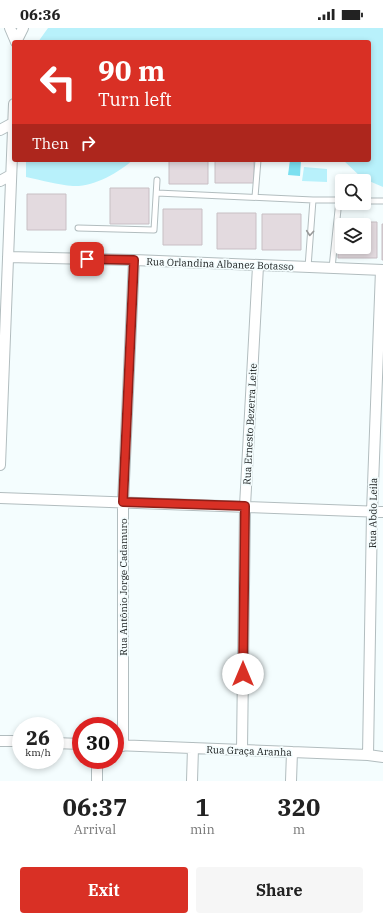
<!DOCTYPE html>
<html lang="en">
<head>
<meta charset="utf-8">
<style>
	body { margin:0; font-family:"IBM Plex Serif",serif; background:#f6f6f6; color:#222; height:100vh; display:flex; flex-direction:column; font-size:15px; white-space:nowrap }
	* { box-sizing:border-box; margin:0 }
	p { font-size:13px; color:#767676 }
	.icon { flex:none; width:22px; height:22px; fill:none; stroke:currentColor; stroke-width:2; stroke-linecap:round; stroke-linejoin:round }
	.map { position:relative; height:753px; overflow:hidden }
	.panel { display:flex; flex-direction:column; background:#fff; flex:1 }
	.panel>* { flex:none }
	.top-card { position:absolute; left:12px; top:12px; width:359px; height:122px; border-radius:4px; box-shadow:0 2px 6px #0003; background:#d93025; color:#fff; overflow:hidden }
	.tools { position:absolute; left:335px; top:146px; display:grid; gap:8px }
	.tools a { display:grid; place-items:center; width:36px; height:36px; border-radius:4px; background:#fff; box-shadow:0 2px 6px #0003; font-size:20px }
	.speed { position:absolute; left:12px; top:689px; display:flex; gap:8px; font-size:20px; font-weight:700; text-align:center }
	.speed>* { display:grid; place-content:center; width:52px; height:52px; border-radius:50%; background:#fff; box-shadow:0 2px 6px #0003; line-height:1 }
	.speed small { font-size:10px; font-weight:400 }
	.speed .limit { border:6px solid #d22; background:#fff; color:#111 }
	.pin { position:absolute; display:grid; place-items:center; width:34px; height:34px; color:#fff; margin:-17px; border-radius:8px; box-shadow:0 2px 6px #0006 }
	.me { position:absolute; width:44px; margin:-22px; rotate:0deg; stroke-linejoin:round; filter:drop-shadow(0 0 3px #0008) }
	.turn { display:flex; align-items:center; gap:14px; height:84px; padding:0 20px; font-size:18px }
	.turn .icon { width:52px; height:52px; stroke-width:2.5 }
	.turn b { display:block; font-size:28px; line-height:34px }
	.then { display:flex; align-items:center; height:38px; padding:0 20px; background:#0003; gap:8px; font-size:15px }
	.eta { display:flex; justify-content:space-evenly; align-items:center; height:68px; text-align:center }
	.eta b { font-size:24px; font-weight:700; line-height:28px }
	.action { display:flex; gap:8px; margin-top:auto; padding:8px 20px }
	.action a { flex:1; height:46px; border-radius:4px; background:#d93025; color:#fff; font-size:16px; font-weight:700; line-height:46px; text-align:center }
	.action a+a { background:#f6f6f6; color:#222 }
	.status { display:flex; justify-content:space-between; align-items:center; height:28px; padding:0 20px; background:#fff; direction:ltr }
	.status svg { height:11px; fill:currentColor }
	.map>svg:first-child { display:block }
	.green { fill:#b8f1fb }
	.water { fill:#7be0f0 }
	.building { fill:#e3dadf; stroke:#c8bfc4; fill-rule:evenodd }
	.lines { fill:none; stroke-linecap:round; stroke-linejoin:round }
	.lane-casing { stroke:#b2bdbf; stroke-width:7 }
	.street-casing { stroke:#b2bdbf; stroke-width:12 }
	.lane { stroke:#fff; stroke-width:5 }
	.street { stroke:#fff; stroke-width:10 }
	.oneway { stroke:#979999 }
	.route-casing { stroke:#8d1f18; stroke-width:10 }
	.route { stroke:#d93025; stroke-width:7 }
	.labels { text-anchor:middle; dominant-baseline:central; stroke-width:3.5; stroke-linejoin:round; paint-order:stroke }
	.street-label { font-size:10px; fill:#181c1c; stroke:#f4fdfe }
</style>
</head>
<body>
<div class="status"><b>06:36</b><svg viewBox="0 0 49 12"><path d="M0 12V9h3v3zM5 12V6h3v6zM10 12V3h3v9zM15 12V0h3v12zM26 1h20v11H26zM47 4h2v5h-2z"/></svg></div>
<div class="map">
<svg width="383" height="753" viewBox="0 0 383 753">
	<rect width="100%" height="100%" fill="#f4fdfe"/>
	<path class="green" d="M48,0H383V159L362,150L343,132H369V14H38Z
		M26,132H133C118,145 94,159 73,158C58,157 41,152 26,149Z
		M304,139L327,141V154L302,153Z"/>
	<path class="water" d="M290,132H301L300,148L288,147Z"/>
	<path class="building" d="M169,132H208V156H169Z
		M215,132H254V155H215Z
		M110,160H149V196H110Z
		M27,166H66V202H27Z
		M163,181H202V217H163Z
		M217,185H256V221H217Z
		M262,186H301V222H262Z
		M338,194H377V230H338ZM342,197H364V219H342Z
		M382,196H383V232H382Z"/>
	<g class="lines">
		<g class="lane-casing">
			<path id="lane" d="M157,165L313,172H342
				M255,169L258,132
				M364,173H383
				M78,200L154,202L157,152
				M308,239L313,172
				M332,240L339,172"/>
		</g>
		<g class="street-casing">
			<path id="street" d="M10,0L16,14
				M16,14L23,0
				M0,102L13,95
				M0,153L11,147
				M8,229L134,232L383,242
				M0,437L14,76
				M0,470L383,484
				M0,713H21
				M55,715L81,716
				M115,717L368,727L383,729
				M123,718V474L134,232
				M242,722L245,478L258,238
				M368,727L372,484L381,242
				M97,753V732
				M192,753L193,720
				M291,753L292,724"/>
		</g>
		<use href="#lane" class="lane"/>
		<use href="#street" class="street"/>
	</g>
	<defs><path id="oneway-chevron" d="M-2-3.5L2.5 0L-2 3.5" fill="none" stroke-width="1.6" stroke-linecap="round" stroke-linejoin="round"/></defs>
	<use class="oneway" href="#oneway-chevron" transform="translate(310 205) rotate(95)"/>
	<g class="lines">
		<g class="route-casing">
			<path id="route" d="M87,231L134,232L123,474L245,478L243,646"/>
		</g>
		<use href="#route" class="route"/>
	</g>
	<g class="labels">
		<g class="street-label">
			<text transform="translate(220 236) rotate(2)">Rua Orlandina Albanez Botasso</text>
			<text transform="translate(250 396) rotate(-87)">Rua Ernesto Bezerra Leite</text>
			<text transform="translate(373 485) rotate(-89)">Rua Abdo Leila</text>
			<text transform="translate(123 559) rotate(-90)">Rua Antônio Jorge Cadamuro</text>
			<text transform="translate(249 723) rotate(2)">Rua Graça Aranha</text>
		</g>
	</g>
</svg>
<div class="tools">
<a><svg class="icon" aria-label="search" viewBox="0 0 24 24"><circle cx="10" cy="10" r="6"/><path d="M15 15l6 6"/></svg></a>
<a><svg class="icon" aria-label="layers" viewBox="0 0 24 24"><path d="M12 4l9 5-9 5-9-5zM3 14l9 5 9-5"/></svg></a>
</div>
<div class="speed"><div>26<small>km/h</small></div><div class="limit">30</div></div>
<div class="pin" style="left:87px;top:231px;background:#d93025"><svg class="icon" aria-label="arrive" viewBox="0 0 24 24"><path d="M6 21V4h12l-3 4 3 4H6"/></svg></div>
<svg class="me" style="left:243px;top:646px" viewBox="-20 -20 40 40"><circle r="19" fill="#fff"/><path d="M0-13L10 11 0 6-10 11z" fill="#d93025"/></svg>
<div class="top-card">
<div class="turn"><svg class="icon" aria-label="left" viewBox="0 0 24 24"><path d="M17 20v-9H6M10 6l-5 5 5 5"/></svg><div><b>90 m</b>Turn left</div></div>
<div class="then">Then<svg class="icon" aria-label="right" viewBox="0 0 24 24"><path d="M7 20v-9h11M14 6l5 5-5 5"/></svg></div>
</div>
</div>
<section class="panel">
<div class="eta">
<div><b>06:37</b><p>Arrival</p></div>
<div><b>1</b><p>min</p></div>
<div><b>320</b><p>m</p></div>
</div>
<div class="action"><a>Exit</a><a>Share</a></div>
</section>
</body>
</html>
